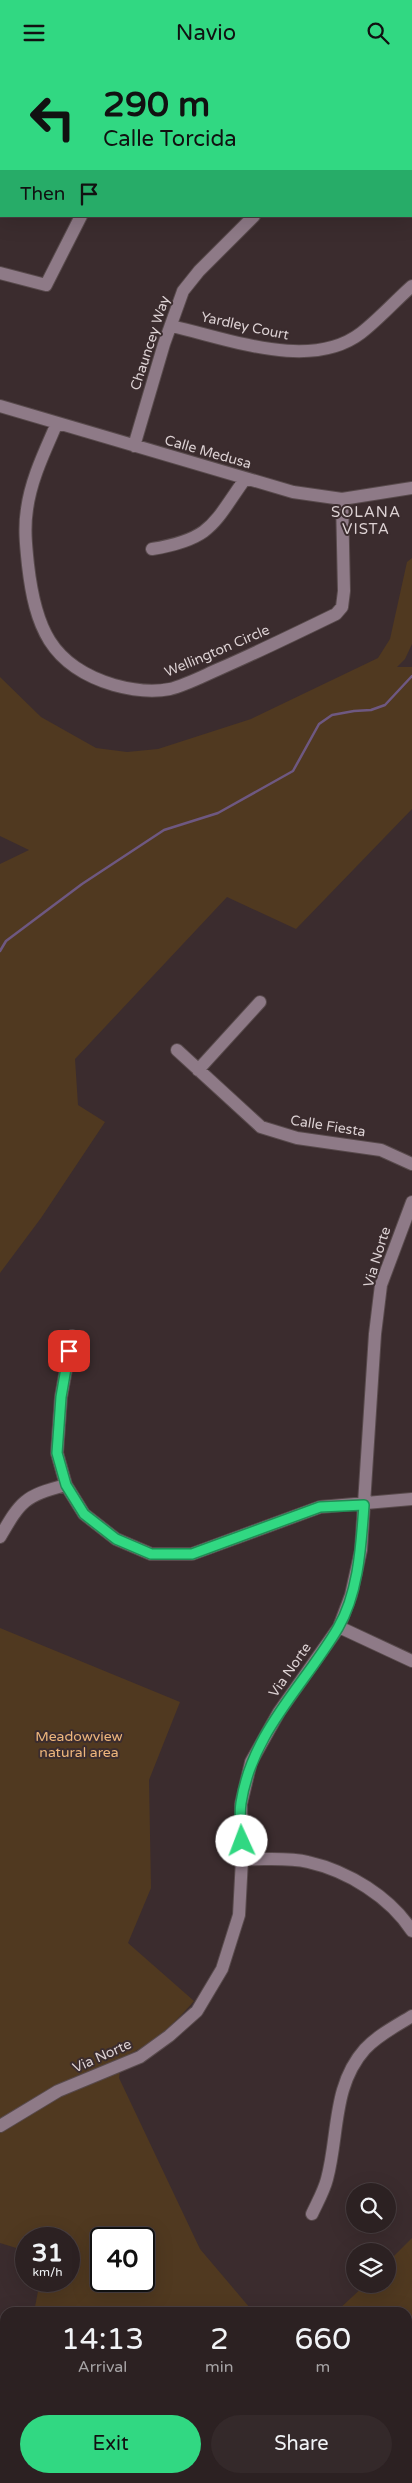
<!DOCTYPE html>
<html lang="en">
<head>
<meta charset="utf-8">
<style>
	body { margin:0; font-family:"Varela Round",sans-serif; background:#34292a; color:#f1f3f6; height:100vh; display:flex; flex-direction:column; font-size:19px; white-space:nowrap }
	* { box-sizing:border-box; margin:0 }
	p { font-size:16px; color:#a6a3a5 }
	.icon { flex:none; width:28px; height:28px; fill:none; stroke:currentColor; stroke-width:2; stroke-linecap:round; stroke-linejoin:round }
	.map { position:relative; flex:1; overflow:hidden }
	.side { position:absolute; left:0px; top:2242px; width:412px; height:176px; display:flex; flex-direction:column; background:#2c2122; border-radius:15px 15px 0 0; box-shadow:0 5px 20px #0002,0 0 0 1px #483e40 }
	.side>* { flex:none }
	.top-card { position:absolute; left:0px; top:0px; width:412px; height:152px; box-shadow:0 5px 20px #0002,0 0 0 1px #483e40; background:#31d882; color:#111; overflow:hidden }
	.controls { position:absolute; left:346px; top:2118px; display:grid; gap:10px }
	.controls a { display:grid; place-items:center; width:50px; height:50px; border-radius:50%; background:#2c2122; box-shadow:0 5px 20px #0002,0 0 0 1px #483e40; font-size:25px }
	.speed { position:absolute; left:15px; top:2162px; display:flex; gap:10px; font-size:25px; font-weight:700; text-align:center }
	.speed>* { display:grid; place-content:center; width:65px; height:65px; border-radius:50%; background:#2c2122; box-shadow:0 5px 20px #0002,0 0 0 1px #483e40; line-height:1 }
	.speed small { font-size:12px; font-weight:400 }
	.speed .limit { border:2px solid #111; border-radius:8px; background:#fff; color:#111 }
	.pin { position:absolute; display:grid; place-items:center; width:42px; height:42px; color:#fff; margin:-21px; border-radius:10px; box-shadow:0 2px 8px #0006 }
	.me { position:absolute; width:55px; margin:-28px; rotate:358deg; stroke-linejoin:round; filter:drop-shadow(0 0 4px #0008) }
	.turn { display:flex; align-items:center; gap:18px; height:105px; padding:0 20px; font-size:22px }
	.turn .icon { width:65px; height:65px; stroke-width:2.5 }
	.turn b { display:block; font-size:35px; line-height:42px }
	.then { display:flex; align-items:center; height:48px; padding:0 20px; background:#0003; gap:10px; font-size:19px }
	.eta { display:flex; justify-content:space-evenly; align-items:center; height:85px; text-align:center }
	.eta b { font-size:30px; font-weight:600; line-height:35px }
	.action { display:flex; gap:10px; margin-top:auto; padding:10px 20px }
	.action a { flex:1; height:58px; border-radius:30px; background:#31d882; color:#111; font-size:20px; font-weight:600; line-height:58px; text-align:center }
	.action a+a { background:#34292a; color:#f1f3f6 }
	header { display:flex; justify-content:space-between; align-items:center; height:65px; padding:0 20px; background:#31d882; color:#111; font-size:22px; font-weight:600 }
	.map>svg:first-child { display:block }
	.green { fill:#503920; fill-rule:evenodd }
	.lines { fill:none; stroke-linecap:round; stroke-linejoin:round }
	.stream { stroke:#6e5881; stroke-width:2.5 }
	.minor-casing { stroke:#584a4c; stroke-width:14 }
	.minor { stroke:#8e7a87; stroke-width:12 }
	.route-casing { stroke:#208c54; stroke-width:12 }
	.route { stroke:#31d882; stroke-width:9 }
	.labels { text-anchor:middle; dominant-baseline:central; stroke-width:4; stroke-linejoin:round; paint-order:stroke }
	.street-label { font-size:14px; fill:#dcd1d3; stroke:#3b2c2e }
	.park-label { font-size:14px; fill:#eeb67c; stroke:#3b2c2e }
	.neighbourhood-label { font-size:15px; letter-spacing:1px; fill:#dcd1d3; stroke:#3b2c2e }
</style>
</head>
<body>
<header><svg class="icon" aria-label="menu" viewBox="0 0 24 24"><path d="M4 6h16M4 12h16M4 18h16"/></svg>Navio<svg class="icon" aria-label="search" viewBox="0 0 24 24"><circle cx="10" cy="10" r="6"/><path d="M15 15l6 6"/></svg></header>
<div class="map">
<svg width="412" height="2418" viewBox="0 0 412 2418">
	<rect width="100%" height="100%" fill="#3b2c2e"/>
	<path class="green" d="M412,493V579L405,594L397,602H412V744L296,864L227,832L75,994L78,1040L105,1057L41,1153L0,1208V799L29,785L0,771V612L41,652L96,683L127,687L158,684L251,654L378,593L390,574L407,497Z
		M0,1563L180,1637L149,1715L151,1823L128,1878L194,1936C169,1964 156,1976 122,1993L119,2013L200,2184L250,2243L258,2247H34L40,2216H69V2174H26V2186L0,2178ZM101,2174H144V2216H101Z
		M412,2173V2418H58L63,2414H408V2248L336,2247L366,2219H388V2197Z"/>
	<g class="lines">
		<path class="stream" d="M0,886L6,876L82,819L164,765L218,748L293,706L319,659L332,650L354,646L371,645L385,640L412,611"/>
		<g class="minor-casing">
			<path id="minor" d="M352,0L353,1
				M30,1L31,0
				M234,1V0
				M0,30L1,29
				M411,65L412,66
				M0,208L46,220L81,151
				M171,261C227,273 310,307 361,268C379,254 395,236 412,221
				M0,341L293,427L342,434L412,423
				M57,358C45,386 31,414 27,444C24,463 26,481 28,500C35,561 50,601 114,620C132,625 150,628 170,624C186,620 203,611 219,604C258,587 297,568 336,549L342,542L344,526L342,434
				M134,381L164,279L183,226L199,206L254,151
				M152,484C212,474 213,459 245,414
				M177,985L261,1062L297,1073L381,1085L412,1099
				M198,1005L260,937
				M72,1271L61,1332L57,1388L66,1420L84,1449L116,1474L151,1489H192L320,1442L412,1434
				M0,1472C21,1436 24,1431 66,1420
				M339,1562L412,1596
				M242,1794C263,1795 288,1792 308,1797C348,1806 390,1832 412,1866
				M0,2061L58,2026L140,1992L169,1971L197,1946L222,1904L239,1850L242,1794L241,1739L251,1697L279,1647L339,1562L351,1530L361,1485L375,1269L381,1220L412,1137
				M312,2149C317,2138 324,2126 327,2114C339,2070 332,2021 365,1984C378,1970 396,1961 412,1951
				M0,2392L5,2398
				M17,2414L20,2418"/>
		</g>
		<use href="#minor" class="minor"/>
	</g>
	<g class="lines">
		<g class="route-casing">
			<path id="route" d="M69,1286L61,1332L57,1388L66,1420L84,1449L116,1474L151,1489H192L320,1442L364,1440C361,1480 359,1527 338,1563C303,1622 252,1667 241,1738C239,1750 241,1764 242,1776"/>
		</g>
		<use href="#route" class="route"/>
	</g>
	<g class="labels">
		<g class="street-label">
			<text transform="translate(245 261) rotate(12)">Yardley Court</text>
			<text transform="translate(150 278) rotate(-72)">Chauncey Way</text>
			<text transform="translate(208 387) rotate(16)">Calle Medusa</text>
			<text transform="translate(217 586) rotate(-23)">Wellington Circle</text>
			<text transform="translate(328 1061) rotate(9)">Calle Fiesta</text>
			<text transform="translate(377 1192) rotate(-73)">Via Norte</text>
			<text transform="translate(290 1605) rotate(-55)">Via Norte</text>
			<text transform="translate(102 1991) rotate(-24)">Via Norte</text>
		</g>
		<g class="park-label">
			<text x="79" y="1671">Meadowview<tspan x="79" dy="16">natural area</tspan></text>
		</g>
		<g class="neighbourhood-label">
			<text x="366" y="447">SOLANA<tspan x="366" dy="17">VISTA</tspan></text>
		</g>
	</g>
</svg>
<div class="controls">
<a><svg class="icon" aria-label="search" viewBox="0 0 24 24"><circle cx="10" cy="10" r="6"/><path d="M15 15l6 6"/></svg></a>
<a><svg class="icon" aria-label="layers" viewBox="0 0 24 24"><path d="M12 4l9 5-9 5-9-5zM3 14l9 5 9-5"/></svg></a>
</div>
<div class="speed"><div>31<small>km/h</small></div><div class="limit">40</div></div>
<div class="pin" style="left:69px;top:1286px;background:#d93025"><svg class="icon" aria-label="arrive" viewBox="0 0 24 24"><path d="M6 21V4h12l-3 4 3 4H6"/></svg></div>
<svg class="me" style="left:242px;top:1776px" viewBox="-20 -20 40 40"><circle r="19" fill="#fff"/><path d="M0-13L10 11 0 6-10 11z" fill="#31d882"/></svg>
<div class="top-card">
<div class="turn"><svg class="icon" aria-label="left" viewBox="0 0 24 24"><path d="M17 20v-9H6M10 6l-5 5 5 5"/></svg><div><b>290 m</b>Calle Torcida</div></div>
<div class="then">Then<svg class="icon" aria-label="arrive" viewBox="0 0 24 24"><path d="M6 21V4h12l-3 4 3 4H6"/></svg></div>
</div>
<section class="side">
<div class="eta">
<div><b>14:13</b><p>Arrival</p></div>
<div><b>2</b><p>min</p></div>
<div><b>660</b><p>m</p></div>
</div>
<div class="action"><a>Exit</a><a>Share</a></div>
</section>
</div>
</body>
</html>
